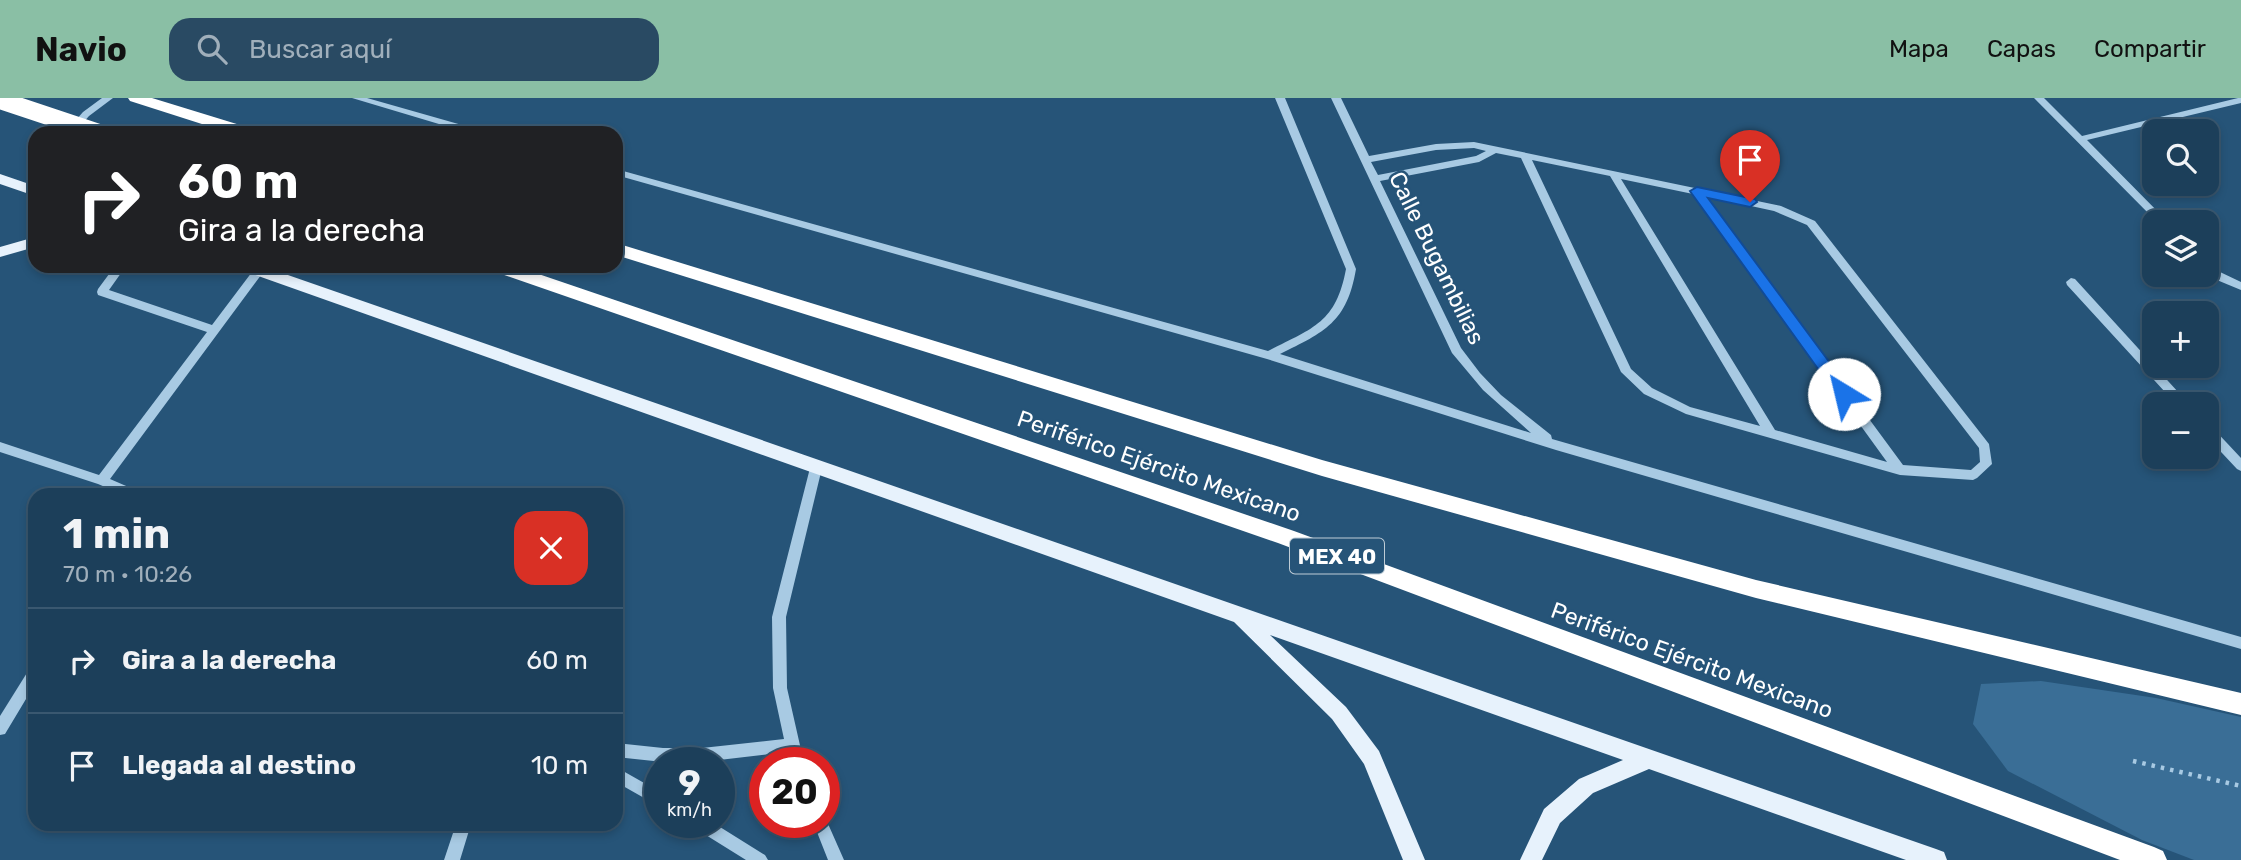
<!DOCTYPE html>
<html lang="es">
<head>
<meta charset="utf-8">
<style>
	body { margin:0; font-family:Rubik,sans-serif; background:#294a63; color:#f1f3f6; height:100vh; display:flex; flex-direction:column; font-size:26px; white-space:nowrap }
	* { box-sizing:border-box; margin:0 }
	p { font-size:23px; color:#a0afbb }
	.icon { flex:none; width:38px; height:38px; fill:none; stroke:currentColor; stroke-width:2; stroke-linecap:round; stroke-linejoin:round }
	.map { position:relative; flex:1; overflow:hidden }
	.details { position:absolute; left:28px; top:390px; width:595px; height:343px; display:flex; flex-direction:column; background:#1c3f5a; border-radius:21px; box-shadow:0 4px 10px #0003,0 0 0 2px #3a5870 }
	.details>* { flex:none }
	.hud { position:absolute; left:28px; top:28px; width:595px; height:147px; border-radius:21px; box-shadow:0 4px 10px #0003,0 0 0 2px #3a5870; background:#202124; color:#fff; overflow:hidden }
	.tools { position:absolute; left:2142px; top:21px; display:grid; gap:14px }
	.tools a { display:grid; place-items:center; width:77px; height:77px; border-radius:14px; background:#1c3f5a; box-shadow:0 4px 10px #0003,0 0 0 2px #3a5870; font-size:35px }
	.speed { position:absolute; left:644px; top:649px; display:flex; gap:14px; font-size:35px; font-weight:700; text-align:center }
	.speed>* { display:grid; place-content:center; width:91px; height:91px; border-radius:50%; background:#1c3f5a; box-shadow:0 4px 10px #0003,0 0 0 2px #3a5870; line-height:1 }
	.speed small { font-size:18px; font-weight:400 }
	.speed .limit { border:10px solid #d22; background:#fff; color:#111 }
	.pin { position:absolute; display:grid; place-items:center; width:60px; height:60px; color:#fff; margin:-72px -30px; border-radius:50% 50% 50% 0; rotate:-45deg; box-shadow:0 0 7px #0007 }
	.pin .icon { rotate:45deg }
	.me { position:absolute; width:77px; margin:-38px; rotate:324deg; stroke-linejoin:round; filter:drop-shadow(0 0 5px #0008) }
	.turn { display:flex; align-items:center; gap:24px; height:147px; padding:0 35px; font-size:32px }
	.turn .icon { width:91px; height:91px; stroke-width:2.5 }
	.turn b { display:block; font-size:49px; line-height:60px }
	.round { display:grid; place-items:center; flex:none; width:74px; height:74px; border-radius:21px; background:#294a63 }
	.head { display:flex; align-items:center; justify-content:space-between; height:119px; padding:0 35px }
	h1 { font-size:42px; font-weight:700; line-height:52px }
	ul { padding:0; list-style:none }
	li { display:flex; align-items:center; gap:21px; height:105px; padding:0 35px; border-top:2px solid #3a5870 }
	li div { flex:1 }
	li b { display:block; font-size:26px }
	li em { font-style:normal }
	header { display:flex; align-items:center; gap:42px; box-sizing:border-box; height:98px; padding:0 35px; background:#8abfa5; color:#111 }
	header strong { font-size:33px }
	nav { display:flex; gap:38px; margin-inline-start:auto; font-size:24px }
	.search { width:490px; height:63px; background:#294a63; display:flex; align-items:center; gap:18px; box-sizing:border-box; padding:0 24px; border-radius:21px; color:#a0afbb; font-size:26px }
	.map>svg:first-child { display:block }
	.green { fill:#3a6e96 }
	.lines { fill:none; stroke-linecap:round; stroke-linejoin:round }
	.path { stroke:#a8cae3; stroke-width:4.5; stroke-dasharray:3.5 6; stroke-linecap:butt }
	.minor { fill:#a8cae3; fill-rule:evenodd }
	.major { fill:#e7f2fc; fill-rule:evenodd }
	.highway { fill:#fff; fill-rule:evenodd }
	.highway-bridge { stroke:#fff; stroke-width:18 }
	.route { fill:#1a73e8; stroke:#114b97; stroke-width:2 }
	.labels { text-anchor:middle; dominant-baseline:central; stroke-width:5; stroke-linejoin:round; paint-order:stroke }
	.shield { fill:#265478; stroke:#beccd6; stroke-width:2 }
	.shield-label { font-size:21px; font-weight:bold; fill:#fff }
	.street-label { font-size:23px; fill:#fff; stroke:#265478 }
</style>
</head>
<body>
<header>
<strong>Navio</strong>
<div class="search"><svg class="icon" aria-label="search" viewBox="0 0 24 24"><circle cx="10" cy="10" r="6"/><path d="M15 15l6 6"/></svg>Buscar aquí</div>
<nav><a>Mapa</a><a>Capas</a><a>Compartir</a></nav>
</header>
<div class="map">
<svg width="2241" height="762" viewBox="0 0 2241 762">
	<rect width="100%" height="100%" fill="#265478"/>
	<path class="green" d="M2041,583L2156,600L2241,619V762H2194L2142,742L2008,673L1973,626L1981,586Z"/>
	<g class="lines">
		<path class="path" d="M2133,663L2241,688"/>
		<path class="minor" d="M102,0H113L89,18L75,34H69V30L83,14Z
			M352,0H367L483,33L485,35H469Z
			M1275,0H1285L1356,171C1347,224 1325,234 1280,256L1531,335L1483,292L1452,255L1331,0H1341L1369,58L1436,46L1474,44L1781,108L1815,123L1989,346L1992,366L1977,380L1973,382L1900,377L1686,316L1644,296L1621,274L1521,60L1496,55L1479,64L1380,83L1461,250L1480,275L1501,297L1551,337L1552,341L2241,539V551L1556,352L1267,261L616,77V71L1268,253C1313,230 1336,225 1346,171ZM1474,50L1486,53L1476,58L1378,77L1371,64L1436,52ZM1532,62L1610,78L1760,328L1690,309L1652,290L1631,271ZM1621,81L1693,96L1887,364L1775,332ZM1705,98L1774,113L1807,127L1979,350L1980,364L1971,372L1903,367Z
			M2034,0H2044L2082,38L2238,0H2241V5L2087,42L2168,124H2157Z
			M2207,164L2220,174L2241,184V192L2212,180L2207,174Z
			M115,168H126L109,192L212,227L255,170H263L264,173L110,381L140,394L142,397H124L98,386L0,354V344L99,377L207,234L98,197L97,194L98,191Z
			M2071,180L2075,181L2189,306H2176L2067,187L2066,184Z
			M2207,327L2211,328L2241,360V373L2237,371L2207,339Z
			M816,365L820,367L822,370L786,519L787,590L804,665H790L787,654L702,664H663L616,659V645L663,650H702L784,641L773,590L772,519L810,370L812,367Z
			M35,568V586L5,636L0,637V618L30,570Z
			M616,669L660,694V709L616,684Z
			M824,719H825L844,762H828L813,724H824Z
			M691,724H712L765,757L768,762H746L693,729Z
			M456,726H471L460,762H444Z"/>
		<path class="major" d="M0,76L35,88V98L0,86Z
			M35,139V149L0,159V149Z
			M238,168H262L1936,751L1944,754L1947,762H1906L1649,671L1593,695L1560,725L1542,762H1520L1544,711L1579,681L1623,662L1270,537L1346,609L1379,653L1425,762H1403L1364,666L1332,621L1234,524L241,172Z"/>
		<path class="highway" d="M128,0H152L253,31L255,35H230L130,3Z
			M616,145L1322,362L1756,482L2241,595V617L1756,500L1322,378L616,157Z
			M487,168H515L1294,433L2154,749L2163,753L2167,762H2120L1278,445L490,172Z"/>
		<path class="highway-bridge" d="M0,2L99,35"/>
	</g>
	<path class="route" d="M1697,89L1755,101L1757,104L1750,109L1708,100L1850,292L1852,296L1850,300H1839L1692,96L1690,93Z"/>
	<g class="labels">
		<rect class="shield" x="1290" y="440.5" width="94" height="35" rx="5"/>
		<g class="shield-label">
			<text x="1337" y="458">MEX 40</text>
		</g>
		<g class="street-label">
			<text transform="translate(1437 160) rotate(64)">Calle Bugambilias</text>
			<text transform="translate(1159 368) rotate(19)">Periférico Ejército Mexicano</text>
			<text transform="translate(1692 562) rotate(20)">Periférico Ejército Mexicano</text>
		</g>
	</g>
</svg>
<div class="tools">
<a><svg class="icon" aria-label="search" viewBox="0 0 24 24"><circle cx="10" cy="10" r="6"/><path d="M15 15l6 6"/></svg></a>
<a><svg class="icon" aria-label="layers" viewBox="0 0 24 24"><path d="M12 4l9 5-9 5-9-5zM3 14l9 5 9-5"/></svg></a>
<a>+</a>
<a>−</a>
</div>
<div class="speed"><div>9<small>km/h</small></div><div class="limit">20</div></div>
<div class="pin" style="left:1750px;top:104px;background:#d93025"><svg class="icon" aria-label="arrive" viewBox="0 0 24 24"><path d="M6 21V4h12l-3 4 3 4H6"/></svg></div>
<svg class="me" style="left:1844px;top:296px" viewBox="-20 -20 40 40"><circle r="19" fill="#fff"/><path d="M0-13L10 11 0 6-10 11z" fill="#1a73e8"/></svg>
<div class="hud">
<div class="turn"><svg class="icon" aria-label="right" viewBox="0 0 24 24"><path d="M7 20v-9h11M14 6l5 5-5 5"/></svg><div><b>60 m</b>Gira a la derecha</div></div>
</div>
<section class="details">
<div class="head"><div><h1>1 min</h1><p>70 m · 10:26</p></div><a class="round" style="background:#d93025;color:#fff"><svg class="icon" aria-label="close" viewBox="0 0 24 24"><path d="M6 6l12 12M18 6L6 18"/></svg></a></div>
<ul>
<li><svg class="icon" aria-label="right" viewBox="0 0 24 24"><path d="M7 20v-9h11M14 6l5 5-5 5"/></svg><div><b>Gira a la derecha</b></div><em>60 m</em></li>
<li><svg class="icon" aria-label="arrive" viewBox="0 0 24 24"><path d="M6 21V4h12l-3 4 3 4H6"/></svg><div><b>Llegada al destino</b></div><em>10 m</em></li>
</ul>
</section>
</div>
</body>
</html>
